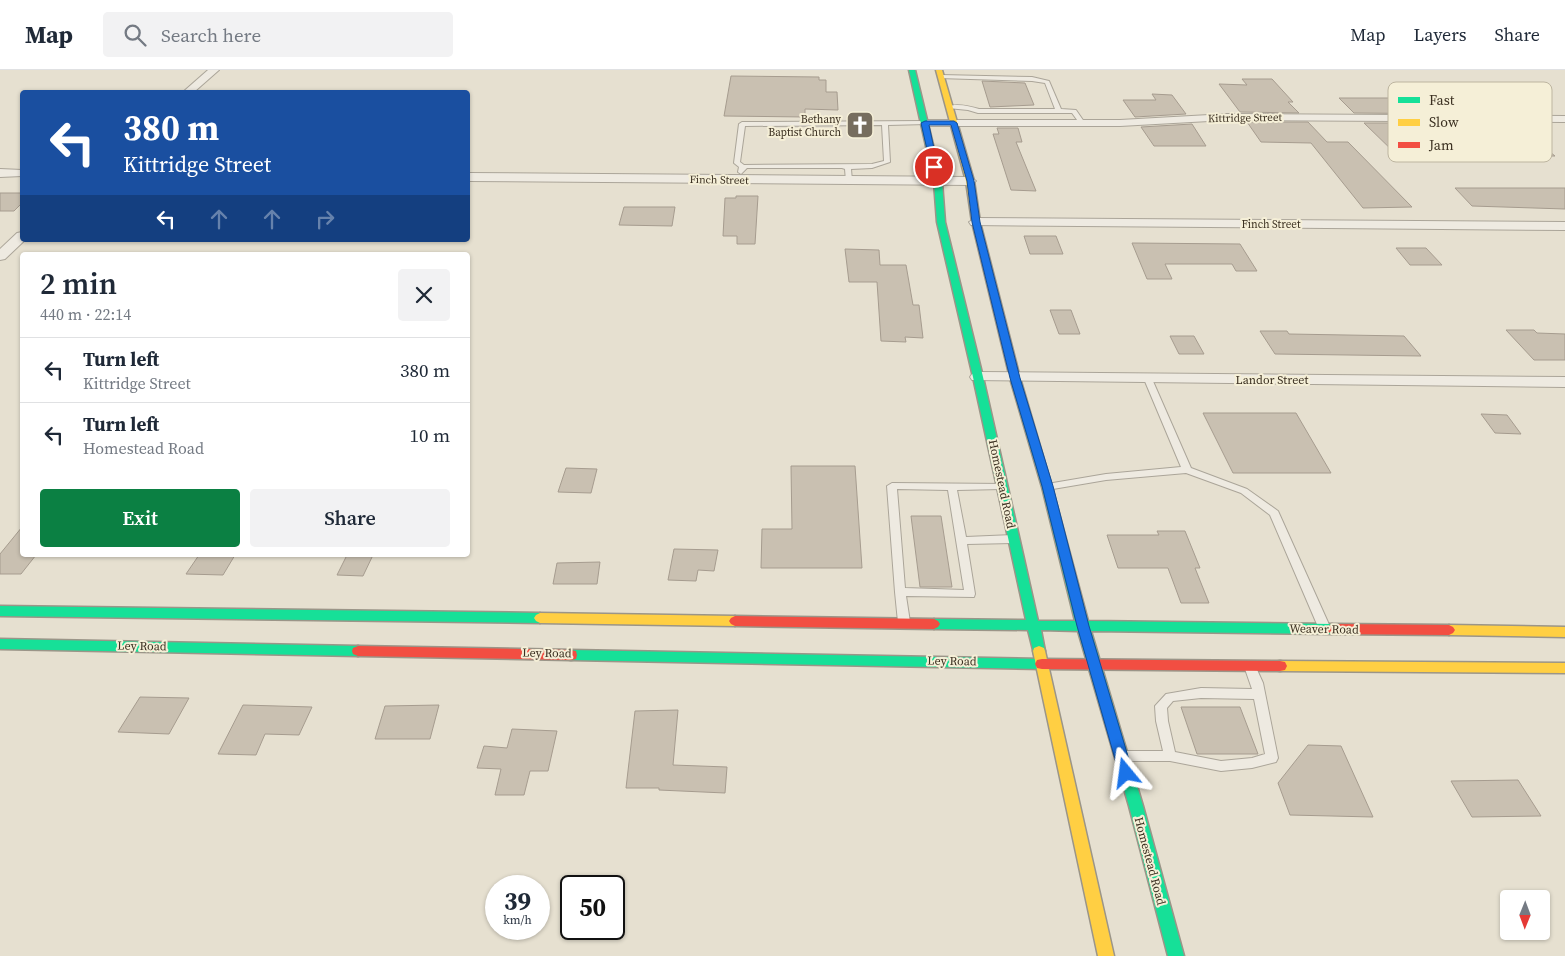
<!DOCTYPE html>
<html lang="en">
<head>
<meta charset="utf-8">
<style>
	body { margin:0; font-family:"Source Serif 4",serif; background:#f2f2f3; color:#1f2937; height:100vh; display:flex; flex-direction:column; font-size:19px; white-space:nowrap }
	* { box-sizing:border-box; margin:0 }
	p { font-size:16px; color:#747a83 }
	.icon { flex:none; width:28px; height:28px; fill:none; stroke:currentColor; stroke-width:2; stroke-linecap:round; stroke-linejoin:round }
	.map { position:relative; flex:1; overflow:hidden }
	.sheet { position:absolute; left:20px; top:182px; width:450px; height:305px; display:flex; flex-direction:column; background:#fff; border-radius:5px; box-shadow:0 1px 4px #0004 }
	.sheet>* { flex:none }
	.top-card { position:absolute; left:20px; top:20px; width:450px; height:152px; border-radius:5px; box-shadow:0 1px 4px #0004; background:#1a4fa0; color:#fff; overflow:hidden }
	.needle { width:32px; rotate:181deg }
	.buttons { position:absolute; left:1500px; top:820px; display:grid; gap:10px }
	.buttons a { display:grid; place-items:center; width:50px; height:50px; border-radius:5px; background:#fff; box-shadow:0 1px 4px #0004; font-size:25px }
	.speed { position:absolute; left:485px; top:805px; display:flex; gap:10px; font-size:25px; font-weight:700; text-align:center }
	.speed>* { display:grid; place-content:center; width:65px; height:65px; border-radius:50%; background:#fff; box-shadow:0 1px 4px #0004; line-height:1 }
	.speed small { font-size:12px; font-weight:400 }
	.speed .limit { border:2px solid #111; border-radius:8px; background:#fff; color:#111 }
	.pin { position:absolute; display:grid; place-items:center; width:42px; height:42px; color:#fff; margin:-21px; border:2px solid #fff; border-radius:50%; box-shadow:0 1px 5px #0007 }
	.me { position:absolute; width:55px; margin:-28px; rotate:344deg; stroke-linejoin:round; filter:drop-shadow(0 0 4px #0008) }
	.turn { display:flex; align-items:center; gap:18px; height:105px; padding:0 20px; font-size:22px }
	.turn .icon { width:65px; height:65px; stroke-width:2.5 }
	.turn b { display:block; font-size:35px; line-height:42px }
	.lanes { display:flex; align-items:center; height:48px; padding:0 20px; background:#0003; justify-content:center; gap:25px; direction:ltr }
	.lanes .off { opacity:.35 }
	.round { display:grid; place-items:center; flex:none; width:52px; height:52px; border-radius:5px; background:#f2f2f3 }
	.overview { display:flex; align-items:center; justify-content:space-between; height:85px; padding:0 20px }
	h1 { font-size:30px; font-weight:600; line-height:38px }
	.cta { display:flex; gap:10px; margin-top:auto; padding:10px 20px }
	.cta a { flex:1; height:58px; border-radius:5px; background:#0b8043; color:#fff; font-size:20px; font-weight:600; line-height:58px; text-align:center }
	.cta a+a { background:#f2f2f3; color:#1f2937 }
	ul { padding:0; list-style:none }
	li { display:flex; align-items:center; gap:15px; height:65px; padding:0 20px; border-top:1px solid #e0e1e3 }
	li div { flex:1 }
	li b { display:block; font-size:19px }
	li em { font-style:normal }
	header { display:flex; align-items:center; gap:30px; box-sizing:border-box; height:70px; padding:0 25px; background:#fff; border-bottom:1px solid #e0e1e3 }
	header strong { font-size:24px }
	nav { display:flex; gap:28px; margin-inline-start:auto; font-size:18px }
	.search { width:350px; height:45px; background:#f2f2f3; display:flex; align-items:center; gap:12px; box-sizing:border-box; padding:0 18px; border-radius:5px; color:#747a83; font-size:19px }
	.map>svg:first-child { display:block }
	.building { fill:#c9c0b1; stroke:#a69c8f }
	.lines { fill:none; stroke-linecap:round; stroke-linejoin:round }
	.lane-casing { stroke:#aba599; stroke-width:2 }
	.street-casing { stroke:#aba599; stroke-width:2 }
	.fast-casing { stroke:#9b9588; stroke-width:3 }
	.slow-casing { stroke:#9b9588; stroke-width:3 }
	.jam-casing { stroke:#9b9588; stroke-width:3 }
	.lane { fill:#eeeae1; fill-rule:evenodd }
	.street { fill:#eeeae1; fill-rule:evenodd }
	.fast { fill:#16e098; fill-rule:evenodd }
	.slow { fill:#ffcf43; fill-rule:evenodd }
	.jam { fill:#f24e42; fill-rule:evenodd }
	.route { fill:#1a73e8; stroke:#114b97 }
	.labels { text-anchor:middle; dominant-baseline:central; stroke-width:4; stroke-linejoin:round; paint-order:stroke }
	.far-street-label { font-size:11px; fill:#3a2f20; stroke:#f5efd7 }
	.far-poi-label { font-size:11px; fill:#3a2f20; stroke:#f5efd7; text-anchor:end }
	.street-label { font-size:12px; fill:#3a2f20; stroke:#f5efd7 }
	.key { fill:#f5efd7; stroke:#bdb5a0; stroke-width:1 }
	.key-label { font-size:14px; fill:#3a2f20 }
</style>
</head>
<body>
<header>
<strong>Map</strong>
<div class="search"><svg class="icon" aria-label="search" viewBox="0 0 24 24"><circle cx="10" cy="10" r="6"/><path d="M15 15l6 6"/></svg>Search here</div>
<nav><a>Map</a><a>Layers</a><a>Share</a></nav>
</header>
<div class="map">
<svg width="1565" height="886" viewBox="0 0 1565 886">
	<rect width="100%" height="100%" fill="#e6e0d0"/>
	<path class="building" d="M731,6L819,7V10H826V22H837L838,40L805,39V47L724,46Z
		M1242,9H1272L1293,32H1288L1299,43L1240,42L1219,14L1247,15Z
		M982,11L1025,13L1034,35L990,37Z
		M1152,24L1172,25L1186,44L1135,47L1123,30H1156Z
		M1454,25L1478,44L1354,43L1339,28H1402L1400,26Z
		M1247,52H1308L1327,72H1348L1412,137L1363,138L1311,73L1261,72Z
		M1364,53H1491L1501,61H1524L1555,86H1520L1509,76H1435L1444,86H1398Z
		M1192,54L1206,76H1154L1141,57Z
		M997,58H1018L1022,72H1016L1036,121L1011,120L993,64H999Z
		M1455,118H1565V139L1472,136Z
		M0,123H22V133L14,141H0Z
		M736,126H758L755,174H737V166H723L725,128H736Z
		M624,137H675L672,156L619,155Z
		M1024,166H1056L1063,184H1030Z
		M1132,173L1240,174L1257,201H1236L1232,194H1165L1172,209H1147Z
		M1396,178H1426L1442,195H1410Z
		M845,179L879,180L880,195H906L913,235H919L923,268L905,267L906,272L881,271L877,212H849Z
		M1050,240H1071L1080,264H1059Z
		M1506,260H1534L1537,263L1565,264V290H1534Z
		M1260,261H1287L1289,264L1404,266L1421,286L1275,284Z
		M1170,266H1194L1204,284H1179Z
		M1203,343H1296L1331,403H1233Z
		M1481,344L1507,345L1521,364L1495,363Z
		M791,396H855L862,498H761L762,459H792Z
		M566,398L597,399L591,423L558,422Z
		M911,446H941L952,517H920Z
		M22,457V485H36L21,504H0V484Z
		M1157,461H1185L1200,498H1195L1209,533H1181L1168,498H1118L1107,465H1159Z
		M674,479L718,480L714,501L698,500L696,511L668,510Z
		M199,485H235L223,505L186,504Z
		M347,485H373L363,506L337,505Z
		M600,492L597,514H553L557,493Z
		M140,627L189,628L169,664L118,662Z
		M243,635L312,637L299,665L265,664L256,685L218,684Z
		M439,635L430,669H375L385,636Z
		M1181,637H1240L1258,684H1197Z
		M678,640L673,695L727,697L725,723L659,720V718H626L635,641Z
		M512,659L557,661L548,701H530L524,725H495L501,699L477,698L484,676L507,678Z
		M1308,675L1341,676L1373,747L1290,745L1278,713Z
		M1518,710L1541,746L1472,747L1451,711Z"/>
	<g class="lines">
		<g class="lane-casing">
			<path id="lane" d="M941,5L1032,7L1049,11L1061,39L1076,40L1085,53L1080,54L1072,43H978L968,40L948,38L947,37C956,33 969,36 979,39H1055L1045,13L1032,11L939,8V6Z
				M925,51L928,53L927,54L888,55L890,92L872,98L851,99L852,111L849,113L846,111L845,99L842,98H747L741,104L738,102L739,97L734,93L739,54L742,52ZM882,55L884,91L872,94L744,95L740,92L745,56Z
				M1148,306L1152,309L1191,398L1247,419L1278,441L1331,559L1329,562H1321L1319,559L1270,445L1241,423L1186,403L1106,410L1047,420L1044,419L1042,417L1047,414L1106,404L1181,397L1144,309Z
				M892,413L1005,414L1007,416L1002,419L957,420L966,467L1013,465L1018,469L1013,473L967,474L975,524L974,527L906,526L910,552L908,555H900L898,552L895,522L887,416ZM897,419L948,420L964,520L905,518Z
				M1250,591L1254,593L1263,613L1278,688L1276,692L1252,698L1221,701L1170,691H1125L1121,690L1119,686L1121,682L1125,681H1163L1156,651L1155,636L1166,624L1201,618L1252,619L1244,596L1246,593ZM1201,628L1254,629L1265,684L1252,688L1221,691L1175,682L1168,651L1167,638L1173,631Z"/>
		</g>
		<g class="street-casing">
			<path id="street" d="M208,0H219L194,22H183Z
				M1227,44L1565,46V52L1227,50L1120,56H925L919,53L925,50H1120Z
				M0,99L22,100V106L0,107Z
				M468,103L970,107L976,111L970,115L468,111Z
				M976,148L1565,152V160L971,155L969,152Z
				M22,162V170H25L5,189L0,190V179L17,163Z
				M978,302L1565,307V317L972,310L970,307L972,304Z"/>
		</g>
		<g class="fast-casing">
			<path id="fast" d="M909,0H915L942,112L945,152L983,307L1038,551H1075L1042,417L1010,308L1015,305L1020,308L1052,417L1088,551L1332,554L1336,556L1338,559L1336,562L1332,564L1091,561L1143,736L1184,886H1168L1129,736L1078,561L1041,560L1045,581L1044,584L1039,586L1034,584L1028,560L934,559L930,557L928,554L930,551L934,549L1026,550L973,307L937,152L934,112Z
				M0,536L540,543L544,545L546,548L544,551L540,553L0,546Z
				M0,569L358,576L363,578L364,581L363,584L358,586L0,579Z
				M571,580L1042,589L1047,590L1049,594L1047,598L1042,599L571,590L566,589L565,585L566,581Z"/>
		</g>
		<g class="slow-casing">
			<path id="slow" d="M936,0H942L974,111L980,152L1020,308L1018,310L1015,311L1010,308L972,152L966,111Z
				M540,543L735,546L739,548L741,551L739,554L735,556L540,553L536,551L534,548L536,545Z
				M1449,555L1565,557V567L1449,565L1445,563L1443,560L1445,557Z
				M1039,576L1044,578L1045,581L1114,886H1098L1033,581L1034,578Z
				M1280,591L1565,593V603L1280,601L1275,600L1273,596L1275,592Z"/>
		</g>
		<g class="jam-casing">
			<path id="jam" d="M735,546L934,549L938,551L940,554L938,557L934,559L735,556L731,554L729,551L731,548Z
				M1332,554L1449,555L1453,557L1455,560L1453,563L1449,565L1332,564L1328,562L1326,559L1328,556Z
				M358,576L571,580L576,581L577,585L576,589L571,590L358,586L353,584L352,581L353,578Z
				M1042,589L1280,591L1285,592L1287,596L1285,600L1280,601L1042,599L1037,598L1035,594L1037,590Z"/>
		</g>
		<use href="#lane" class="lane"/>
		<use href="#street" class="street"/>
		<use href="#fast" class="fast"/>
		<use href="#slow" class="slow"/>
		<use href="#jam" class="jam"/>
	</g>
	<path class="route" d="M925,51H954L957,53L974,111L980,152L1020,308L1053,416L1089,556L1133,703L1131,707L1126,709L1121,707L1119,703L1077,556L1042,416L1010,308L972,152L967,111L951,55H929L938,97L934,99L931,97L921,53Z"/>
	<defs>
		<g id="church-square" transform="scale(1.4375)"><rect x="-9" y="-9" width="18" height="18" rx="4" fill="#766d5e" stroke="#f5efd7"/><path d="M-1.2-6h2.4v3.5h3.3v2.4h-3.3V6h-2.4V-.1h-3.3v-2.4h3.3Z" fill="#fff"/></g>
	</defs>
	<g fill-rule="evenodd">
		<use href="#church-square" x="860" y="55"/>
	</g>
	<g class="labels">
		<g class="far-street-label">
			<text transform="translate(1245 48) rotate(-1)">Kittridge Street</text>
			<text transform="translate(719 110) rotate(1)">Finch Street</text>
			<text x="1271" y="154">Finch Street</text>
		</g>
		<g class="far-poi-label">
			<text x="841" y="49">Bethany<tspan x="841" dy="13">Baptist Church</tspan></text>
		</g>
		<g class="street-label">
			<text x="1272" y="310">Landor Street</text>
			<text transform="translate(1002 414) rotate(78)">Homestead Road</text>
			<text transform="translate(1324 559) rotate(1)">Weaver Road</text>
			<text transform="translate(142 576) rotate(1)">Ley Road</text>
			<text transform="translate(547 583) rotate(1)">Ley Road</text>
			<text transform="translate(952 591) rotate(1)">Ley Road</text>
			<text transform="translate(1150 791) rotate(75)">Homestead Road</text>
		</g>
	</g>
	<rect x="1388" y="12" width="164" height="80" rx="8" class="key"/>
	<rect x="1398" y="27" width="22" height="6" fill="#16e098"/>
	<rect x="1398" y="49" width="22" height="7" fill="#ffcf43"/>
	<rect x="1398" y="72" width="22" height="6" fill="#f24e42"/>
	<g class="key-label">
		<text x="1429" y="35">Fast</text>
		<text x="1429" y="57">Slow</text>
		<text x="1429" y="80">Jam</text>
	</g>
</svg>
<div class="buttons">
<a><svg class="needle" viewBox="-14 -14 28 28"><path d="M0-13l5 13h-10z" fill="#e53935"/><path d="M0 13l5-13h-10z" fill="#747a83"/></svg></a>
</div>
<div class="speed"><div>39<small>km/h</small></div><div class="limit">50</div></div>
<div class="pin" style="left:934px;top:97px;background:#d93025"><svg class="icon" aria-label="arrive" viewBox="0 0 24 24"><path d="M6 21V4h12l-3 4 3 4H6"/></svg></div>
<svg class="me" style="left:1126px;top:703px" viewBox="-20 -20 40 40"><path d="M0-17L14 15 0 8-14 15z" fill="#1a73e8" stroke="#fff" stroke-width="4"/></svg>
<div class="top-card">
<div class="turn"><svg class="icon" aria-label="left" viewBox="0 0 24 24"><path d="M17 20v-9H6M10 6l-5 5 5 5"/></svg><div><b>380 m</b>Kittridge Street</div></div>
<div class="lanes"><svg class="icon" aria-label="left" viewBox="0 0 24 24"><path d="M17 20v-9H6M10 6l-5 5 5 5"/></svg><svg class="icon off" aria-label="ahead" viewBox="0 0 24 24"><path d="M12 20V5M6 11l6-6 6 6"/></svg><svg class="icon off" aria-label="ahead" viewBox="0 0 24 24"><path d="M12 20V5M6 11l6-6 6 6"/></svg><svg class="icon off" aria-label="right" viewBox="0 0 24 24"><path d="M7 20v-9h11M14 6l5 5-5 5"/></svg></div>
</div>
<section class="sheet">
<div class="overview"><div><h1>2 min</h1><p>440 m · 22:14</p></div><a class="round"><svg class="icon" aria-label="close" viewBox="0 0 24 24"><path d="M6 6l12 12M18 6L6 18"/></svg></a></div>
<ul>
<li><svg class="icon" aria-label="left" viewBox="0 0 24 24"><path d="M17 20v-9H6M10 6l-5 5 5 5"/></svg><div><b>Turn left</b><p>Kittridge Street</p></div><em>380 m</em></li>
<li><svg class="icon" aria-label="left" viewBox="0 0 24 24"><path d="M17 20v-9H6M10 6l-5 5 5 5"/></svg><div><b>Turn left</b><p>Homestead Road</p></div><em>10 m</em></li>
</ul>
<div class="cta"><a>Exit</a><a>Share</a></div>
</section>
</div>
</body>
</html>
